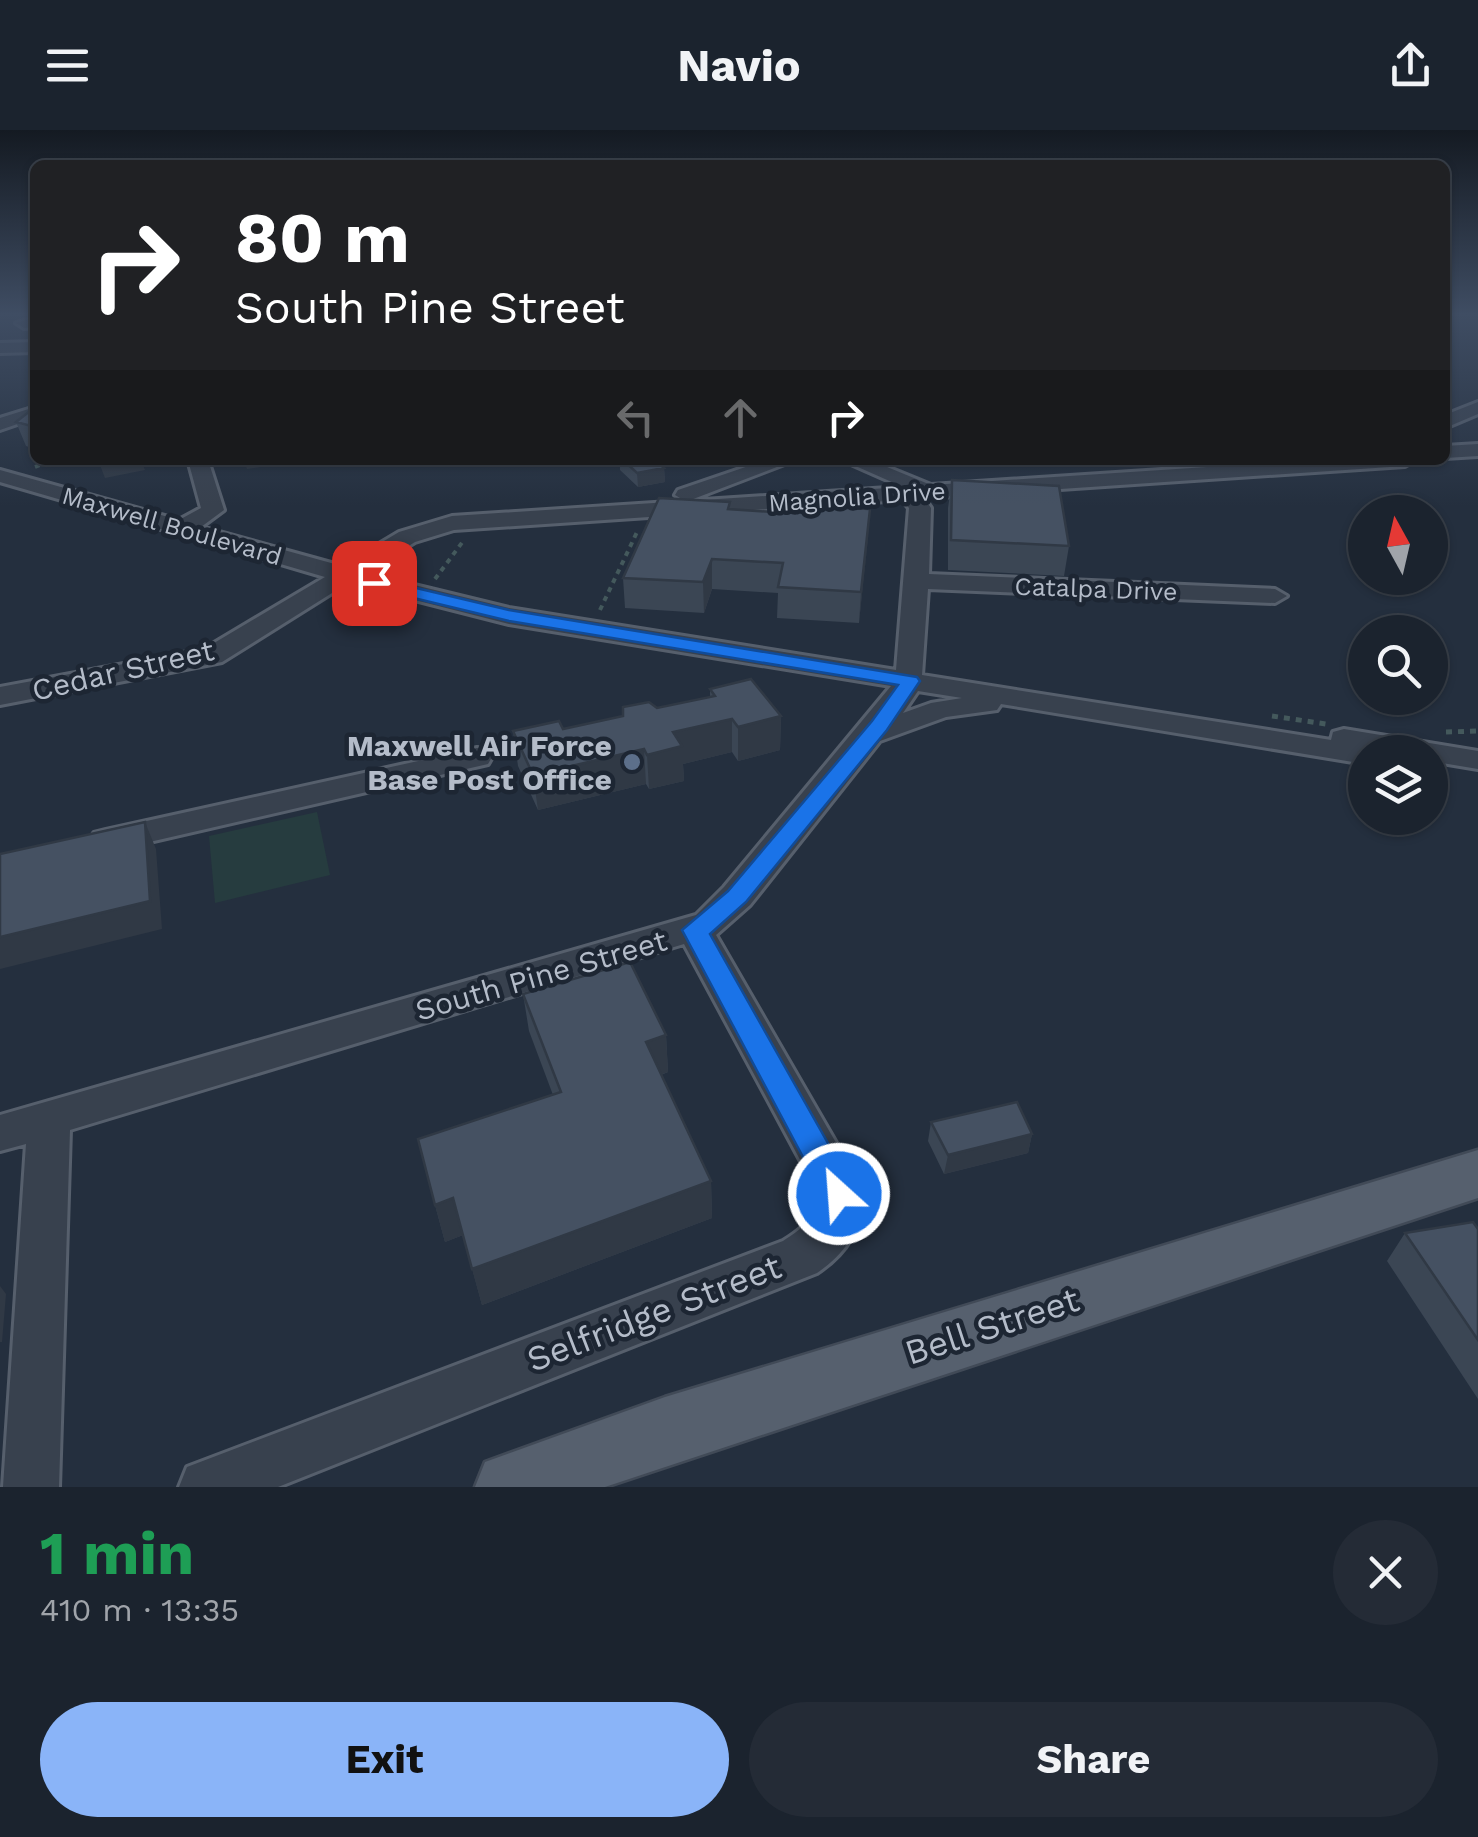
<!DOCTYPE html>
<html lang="en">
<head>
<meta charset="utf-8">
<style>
	body { margin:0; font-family:"Work Sans",sans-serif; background:#242b36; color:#f1f3f6; height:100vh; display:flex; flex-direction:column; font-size:38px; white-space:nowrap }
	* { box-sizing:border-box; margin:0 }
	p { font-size:32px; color:#a0a4aa }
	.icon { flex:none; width:55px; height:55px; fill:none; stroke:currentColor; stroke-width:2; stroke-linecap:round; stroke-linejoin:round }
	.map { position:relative; height:1357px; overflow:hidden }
	.side { display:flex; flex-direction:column; background:#1b232e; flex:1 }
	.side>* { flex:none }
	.hud { position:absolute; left:30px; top:30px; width:1420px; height:305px; border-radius:15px; box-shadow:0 2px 8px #0004,0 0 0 2px #39404a; background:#202124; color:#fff; overflow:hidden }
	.needle { width:65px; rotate:352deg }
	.controls { position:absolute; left:1348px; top:365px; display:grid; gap:20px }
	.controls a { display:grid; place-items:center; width:100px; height:100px; border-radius:50%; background:#1b232e; box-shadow:0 2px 8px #0004,0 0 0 2px #39404a; font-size:50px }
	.pin { position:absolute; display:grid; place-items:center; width:85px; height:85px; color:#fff; margin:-42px; border-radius:20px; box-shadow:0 5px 15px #0006 }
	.me { position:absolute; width:110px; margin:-55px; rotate:334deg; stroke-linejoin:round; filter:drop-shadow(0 0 8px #0008) }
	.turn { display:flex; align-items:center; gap:35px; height:210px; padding:0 40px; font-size:45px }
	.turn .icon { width:130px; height:130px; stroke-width:2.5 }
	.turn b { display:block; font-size:70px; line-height:85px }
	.lanes { display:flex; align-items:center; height:95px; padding:0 40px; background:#0003; justify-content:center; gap:50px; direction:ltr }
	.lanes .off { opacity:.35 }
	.round { display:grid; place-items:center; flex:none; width:105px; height:105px; border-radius:52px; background:#242b36 }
	.headline { display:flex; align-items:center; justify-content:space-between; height:170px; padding:0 40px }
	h1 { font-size:60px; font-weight:700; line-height:75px; color:#1e9e55 }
	.action { display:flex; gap:20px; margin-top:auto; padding:20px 40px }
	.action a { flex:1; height:115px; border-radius:60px; background:#8ab4f8; color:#111; font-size:40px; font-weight:700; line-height:115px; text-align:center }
	.action a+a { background:#242b36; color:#f1f3f6 }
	header { display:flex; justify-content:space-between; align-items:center; height:130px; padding:0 40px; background:#1b232e; font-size:45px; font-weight:700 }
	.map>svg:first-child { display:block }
	.green { fill:#263c3f }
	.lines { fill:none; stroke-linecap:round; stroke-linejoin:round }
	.minor-casing { stroke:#565f6c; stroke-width:6 }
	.major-casing { stroke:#414a57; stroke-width:5 }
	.path-far1 { stroke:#44595c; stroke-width:4; stroke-dasharray:5 5; stroke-linecap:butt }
	.path { stroke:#44595c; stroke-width:5; stroke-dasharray:6 6; stroke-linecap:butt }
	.minor { fill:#38414e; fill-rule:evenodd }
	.major { fill:#56606e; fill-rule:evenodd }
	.wall { fill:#3b4654 }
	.shaded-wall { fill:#303945 }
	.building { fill:#455162; stroke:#303945; stroke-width:2.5 }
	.route { fill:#1a73e8; stroke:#114b97; stroke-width:2.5 }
	.service-dot { fill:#5c6f8a; stroke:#1d2633; stroke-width:4 }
	.labels { text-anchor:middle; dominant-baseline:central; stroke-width:9; stroke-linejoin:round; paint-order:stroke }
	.far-street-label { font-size:25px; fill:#b4bcc9; stroke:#1d2633 }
	.street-label { font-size:30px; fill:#b4bcc9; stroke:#1d2633 }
	.poi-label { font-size:30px; font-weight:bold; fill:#b4bcc9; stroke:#1d2633; text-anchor:end }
	.near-street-label { font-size:35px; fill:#b4bcc9; stroke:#1d2633 }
</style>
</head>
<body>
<header><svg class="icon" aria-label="menu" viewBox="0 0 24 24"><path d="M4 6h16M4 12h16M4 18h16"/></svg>Navio<svg class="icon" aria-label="share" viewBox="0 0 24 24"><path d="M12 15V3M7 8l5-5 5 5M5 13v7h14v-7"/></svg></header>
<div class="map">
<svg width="1478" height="1357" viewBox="0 0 1478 1357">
	<rect width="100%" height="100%" fill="#242f3e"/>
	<path class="green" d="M317,682L330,745L215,773L209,706Z"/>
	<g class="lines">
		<g class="minor-casing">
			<path id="minor" d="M35,187V197L24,198L16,193Z
				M35,212V222L0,223V213Z
				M1478,272V284L1445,298V285Z
				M35,277V288L0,300V288Z
				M1478,314V326L1445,328V316Z
				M188,330H208L224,380L201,397L342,436L399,402L452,386L685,371L675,365L678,360L766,330H795L688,371L903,357L842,330H870L931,355L1313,330H1415L1405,336L924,368L931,378L929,444L1275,459L1287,466L1275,473L928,459L922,545L1331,610L1333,602L1344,599L1478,621V639L1430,631V622H1365V634L1001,574L997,580L946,587L880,611L750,775L716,805L857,1049C868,1089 851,1120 817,1143L278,1357H179L187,1337L783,1111C809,1095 820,1083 812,1052L684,814L70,1000L59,1357H3L26,1014L0,1021V985L696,785L724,757L891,556L509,494L348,453L222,532L0,575V557L204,519L325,447L0,352V340L179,390L201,378ZM902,370L909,378L896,540L509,478L365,443L415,412L454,400ZM918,561L962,568L931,573L903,583Z
				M477,618L488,620L492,627L488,634L106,722L94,719L89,711L94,703L106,700Z"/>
		</g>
		<g class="major-casing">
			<path id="major" d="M1478,1020V1068L605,1357H475L485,1332L665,1267Z"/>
		</g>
		<path class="path-far1" d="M35,337L53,330
			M435,449L464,410
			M600,480L638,400"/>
		<path class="path" d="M1272,586L1326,594
			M1446,602L1478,601"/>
		<use href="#minor" class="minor"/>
		<use href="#major" class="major"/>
	</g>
	<path class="wall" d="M35,277V319L26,316L16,292Z
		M620,330H655L664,338L665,352L638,357L620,340Z
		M952,350L1069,416L1064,446L948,440V378Z
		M730,372V379L795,383L870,379L859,493L777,488L778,463L712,459L704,483L625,478L623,448Z
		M710,559L781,586L780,620L738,631L732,622L683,634L684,651L649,659L646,654L538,680L518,636L513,601L563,599L657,578L710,567Z
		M523,864L666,905L668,942L661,945L711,1051L712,1088L482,1175L463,1105L445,1112L435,1075L553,965L529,901Z
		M931,992L1032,1004L1028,1023L944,1044L928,1011Z
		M1478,1099V1269L1387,1131L1405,1103Z"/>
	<path class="shaded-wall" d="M98,330H141L145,340L105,348Z
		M244,330H266L268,336L247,339Z
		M664,338L665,352L638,357L637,343Z
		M870,379L868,408L859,493L861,462Z
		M712,429V459L704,483L703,452Z
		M781,586L780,620L738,631V597Z
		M732,589V622L683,634L684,651L649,659L647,625L673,602Z
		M644,619L646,654L538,680L533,645Z
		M145,692L156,719L162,799L0,839V807Z
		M666,905L668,942L648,949L646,912Z
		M1032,1004L1028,1023L944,1044L948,1025Z
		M711,1051L712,1088L482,1175L472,1139Z
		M453,1068L463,1105L445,1112L435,1075Z
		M0,1156L6,1164L2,1212H0Z"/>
	<path class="building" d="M35,277V297L16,292Z
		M623,330H655L664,338L637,343Z
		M952,350L1059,356L1069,416L951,410Z
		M659,368L730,372L728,379L773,382L795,383L797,376L870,379L861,462L778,457L783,433L712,429L703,452L623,448Z
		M751,549L781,586L738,597L732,589L673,602L682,616L647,625L644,619L533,645L513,601L559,591L563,599L623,586V577L649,572L657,578L715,566L710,559Z
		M145,692L150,771L0,807V724Z
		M630,832L666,905L646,912L711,1051L472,1139L453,1068L435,1075L418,1009L561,962L523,864Z
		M1017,972L1032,1004L948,1025L931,992Z
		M1473,1092L1478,1099V1210L1405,1103Z"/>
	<linearGradient id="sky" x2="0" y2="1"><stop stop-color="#141a22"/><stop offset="0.49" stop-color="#3f4d63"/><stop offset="1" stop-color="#3f4d63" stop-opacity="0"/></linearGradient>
	<rect width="1478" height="376" fill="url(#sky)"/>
	<path class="route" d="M374,448L509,480L917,547L920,551L887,600L746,772L710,804L851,1054L855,1064L851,1074L839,1078L828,1074L682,800L728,761L872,591L898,555L509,491L368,457V450Z"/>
	<circle class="service-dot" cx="632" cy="632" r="10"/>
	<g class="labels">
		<g class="far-street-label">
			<text transform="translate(857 367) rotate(-4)">Magnolia Drive</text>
			<text transform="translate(172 396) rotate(16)">Maxwell Boulevard</text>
			<text transform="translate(1096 459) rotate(2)">Catalpa Drive</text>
		</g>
		<g class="street-label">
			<text transform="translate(123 540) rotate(-13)">Cedar Street</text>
			<text transform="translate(541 845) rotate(-16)">South Pine Street</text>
		</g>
		<g class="poi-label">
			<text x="612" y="615">Maxwell Air Force<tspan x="612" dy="34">Base Post Office</tspan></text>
		</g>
		<g class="near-street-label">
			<text transform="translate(654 1183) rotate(-21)">Selfridge Street</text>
			<text transform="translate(992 1196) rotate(-18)">Bell Street</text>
		</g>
	</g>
</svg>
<div class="controls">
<a><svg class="needle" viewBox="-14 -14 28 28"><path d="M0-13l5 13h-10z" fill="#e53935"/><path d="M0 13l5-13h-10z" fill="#a0a4aa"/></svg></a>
<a><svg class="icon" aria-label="search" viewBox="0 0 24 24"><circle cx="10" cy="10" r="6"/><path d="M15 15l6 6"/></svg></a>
<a><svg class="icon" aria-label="layers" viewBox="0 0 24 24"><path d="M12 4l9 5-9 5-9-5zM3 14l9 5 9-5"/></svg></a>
</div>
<div class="pin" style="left:374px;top:453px;background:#d93025"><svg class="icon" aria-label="arrive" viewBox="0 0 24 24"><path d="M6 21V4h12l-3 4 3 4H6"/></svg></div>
<svg class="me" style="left:839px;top:1064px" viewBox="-20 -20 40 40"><circle r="17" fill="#1a73e8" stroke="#fff" stroke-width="3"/><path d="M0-11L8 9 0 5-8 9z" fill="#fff"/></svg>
<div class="hud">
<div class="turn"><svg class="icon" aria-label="right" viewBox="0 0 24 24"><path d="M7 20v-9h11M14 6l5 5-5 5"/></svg><div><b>80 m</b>South Pine Street</div></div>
<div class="lanes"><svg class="icon off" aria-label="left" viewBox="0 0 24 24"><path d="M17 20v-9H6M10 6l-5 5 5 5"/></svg><svg class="icon off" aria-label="ahead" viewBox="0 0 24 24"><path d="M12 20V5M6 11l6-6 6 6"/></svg><svg class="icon" aria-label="right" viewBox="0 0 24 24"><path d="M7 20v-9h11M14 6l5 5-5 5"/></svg></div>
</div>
</div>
<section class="side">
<div class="headline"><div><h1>1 min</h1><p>410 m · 13:35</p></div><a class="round"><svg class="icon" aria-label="close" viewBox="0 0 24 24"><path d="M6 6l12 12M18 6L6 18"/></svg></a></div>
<div class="action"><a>Exit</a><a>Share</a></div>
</section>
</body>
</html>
